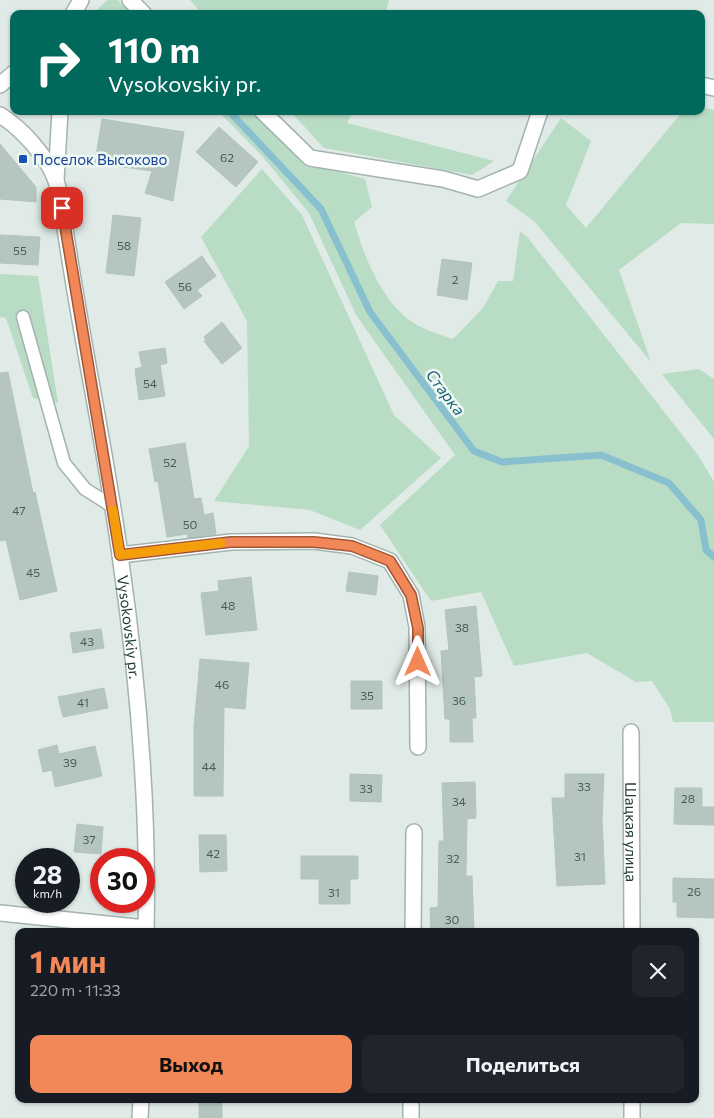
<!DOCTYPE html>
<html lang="ru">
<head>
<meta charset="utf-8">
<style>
	body { margin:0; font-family:Commissioner,sans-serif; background:#20242c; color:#f1f3f6; height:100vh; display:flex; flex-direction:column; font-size:19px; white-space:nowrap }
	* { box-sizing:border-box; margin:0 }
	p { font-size:16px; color:#9ea1a6 }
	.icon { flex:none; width:28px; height:28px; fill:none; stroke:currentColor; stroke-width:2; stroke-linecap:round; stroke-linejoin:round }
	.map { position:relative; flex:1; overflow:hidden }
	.sheet { position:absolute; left:15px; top:928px; width:684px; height:175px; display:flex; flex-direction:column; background:#171b24; border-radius:10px; box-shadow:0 1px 4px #0004 }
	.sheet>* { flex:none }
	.guide { position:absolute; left:10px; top:10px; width:695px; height:105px; border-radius:10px; box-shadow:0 1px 4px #0004; background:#00695c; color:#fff; overflow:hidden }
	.speed { position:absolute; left:15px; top:848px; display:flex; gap:10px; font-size:25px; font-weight:700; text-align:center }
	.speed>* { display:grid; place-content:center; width:65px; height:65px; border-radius:50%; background:#171b24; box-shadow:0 1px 4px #0004; line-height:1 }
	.speed small { font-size:12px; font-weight:400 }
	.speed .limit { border:8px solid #d22; background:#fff; color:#111 }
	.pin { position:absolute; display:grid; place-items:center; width:42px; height:42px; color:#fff; margin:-21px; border-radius:10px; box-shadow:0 2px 8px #0006 }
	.me { position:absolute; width:55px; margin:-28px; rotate:0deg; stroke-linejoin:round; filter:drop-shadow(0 0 4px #0008) }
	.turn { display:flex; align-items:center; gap:18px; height:105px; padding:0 15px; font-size:22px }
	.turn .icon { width:65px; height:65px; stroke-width:2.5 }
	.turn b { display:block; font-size:35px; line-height:42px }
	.round { display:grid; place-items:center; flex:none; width:52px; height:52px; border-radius:10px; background:#20242c }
	.headline { display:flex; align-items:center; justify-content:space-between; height:85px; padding:0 15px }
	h1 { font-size:30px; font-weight:700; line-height:38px; color:#f28757 }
	.cta { display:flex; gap:10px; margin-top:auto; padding:10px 15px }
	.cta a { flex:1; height:58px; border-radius:10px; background:#f28757; color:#111; font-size:20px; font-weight:700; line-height:58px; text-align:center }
	.cta a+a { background:#20242c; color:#f1f3f6 }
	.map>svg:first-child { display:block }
	.green { fill:#b9dcc5 }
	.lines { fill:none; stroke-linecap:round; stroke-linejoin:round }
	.stream { stroke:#88c0d0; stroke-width:7 }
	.building { fill:#b5c6c0; stroke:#b3c4be }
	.service-casing { stroke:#a3b3ae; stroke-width:15 }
	.minor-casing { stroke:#a3b3ae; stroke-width:18 }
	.tertiary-casing { stroke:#a3b3ae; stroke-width:18 }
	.service { stroke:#fff; stroke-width:12 }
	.minor { stroke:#fff; stroke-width:15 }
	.tertiary { stroke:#fff; stroke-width:15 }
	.route-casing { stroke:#9d5839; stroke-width:12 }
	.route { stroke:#f28757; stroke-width:9 }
	.slow { stroke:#f59e0b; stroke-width:9 }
	.transit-dot { fill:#1a4fb4; stroke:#f0f8f4; stroke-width:2 }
	.labels { text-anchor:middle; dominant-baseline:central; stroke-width:5; stroke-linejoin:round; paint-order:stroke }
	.number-label { font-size:12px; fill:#465e58 }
	.transit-label { font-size:15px; fill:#164399; stroke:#f0f8f4; text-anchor:start }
	.street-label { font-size:15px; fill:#213b36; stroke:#f0f8f4 }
	.water-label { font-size:16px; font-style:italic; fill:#1b6277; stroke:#f0f8f4 }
</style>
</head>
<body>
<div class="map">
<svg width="714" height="1118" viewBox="0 0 714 1118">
	<rect width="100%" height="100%" fill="#e0ebe7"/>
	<path class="green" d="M107,0H118L132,14H93Z
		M190,0H389L385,14H202Z
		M701,107L714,110V224L681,223L619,270L651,362L534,221L506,201L561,118L591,141L566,205L586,228L683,111H701Z
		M218,111H251L306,167L329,169L365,179L372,207L354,222C364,255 378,292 404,316C416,327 437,334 453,339L483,308L498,281H513L520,231L528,238L698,455L714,482V722H673L670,709L652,681L636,682L587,653L514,666L481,592L431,601L380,525L455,455L356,315L309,213L263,157Z
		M290,111H353L347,123L494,161L472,175L324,148Z
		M262,169L302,215L394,415L441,458L360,530L310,510L214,501L249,446L247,321L201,237Z
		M0,274L38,276L58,403L33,398L6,318L0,317Z
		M699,369L714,379V439L662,374Z"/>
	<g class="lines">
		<path class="stream" d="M229,111L321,209L370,312L474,451L502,462L601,455L669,483L701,520L706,550L714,557"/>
	</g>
	<path class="building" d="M102,119L184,132L173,201L145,193L152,171L95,163Z
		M219,127L258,162L236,187L196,152Z
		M0,144L36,187V202L0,199Z
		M113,215L141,218L134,276L106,273Z
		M0,235L40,237L38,265L0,263Z
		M202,256L216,276L197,290L202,296L184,309L165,282Z
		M442,259L472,263L467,300L437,295Z
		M222,322L242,348L222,364L204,341H206L204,337Z
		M165,348L167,363L160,365L165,396L139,400L135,369L142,367L139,352Z
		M8,372L33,493L35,492L57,591L20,600L6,540L0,541V373Z
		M185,443L194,499L201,498L204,515L213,513L216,534L188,538L187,534L167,537L158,481L155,482L149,449Z
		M349,572L378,576L376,595L346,591Z
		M251,577L257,630L206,635L201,593L219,591L218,581Z
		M476,606L482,676L474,677L476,718H472L473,742H450V719H445L441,651L449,650L445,610Z
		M101,629L104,648L73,653L70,633Z
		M200,659L249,663L245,709L224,707L223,796H194V727Z
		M351,681H382V709H351Z
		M104,688L108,708L63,717L58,697Z
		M57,745L59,754L95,746L102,776L55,787L52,770L43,772L38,750Z
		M350,774L382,775L381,802L350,801Z
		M565,774H604L602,819L605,884L557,886L552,798H565Z
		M475,782L476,818L467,819L466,876H472L474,931H431L430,908L438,907L439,841H444L442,783Z
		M675,788H702V807H714V825L674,824Z
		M77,824L103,827L101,854L74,852Z
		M199,835H226L227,871L200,872Z
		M301,856H358V879H350V904H319V879H301Z
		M673,878L714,879V918L677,917V902H673Z
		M222,1099V1118H199V1100Z"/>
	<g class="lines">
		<g class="service-casing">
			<path id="service" d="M23,317L64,463L85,489L112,506"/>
		</g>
		<g class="minor-casing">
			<g id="minor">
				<path d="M130,0L144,14"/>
				<path d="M73,14L81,0"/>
				<path d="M0,85L14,73"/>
				<path d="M701,85L714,88"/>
				<path d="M262,111L310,158L443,179L478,189L520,171L540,111"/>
				<path d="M56,180L60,111"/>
				<path d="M120,555L231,542L314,541L352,546L390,561L411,595L417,627L418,747"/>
				<path id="s1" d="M631,732L632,931"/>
				<path d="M0,913L146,928"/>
				<path d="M413,931L414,832"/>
				<path d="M632,1099V1118"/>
				<path d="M411,1118V1099"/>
			</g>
		</g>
		<g class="tertiary-casing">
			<g id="tertiary">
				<path id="s2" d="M0,115C21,128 48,157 56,181C59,189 60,200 62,208C78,324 104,439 120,555C138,679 149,806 146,931"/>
				<path d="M140,1118L141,1099"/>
			</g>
		</g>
		<use href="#service" class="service"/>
		<use href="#minor" class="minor"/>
		<use href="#tertiary" class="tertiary"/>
	</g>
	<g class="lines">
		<g class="route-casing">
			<path id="route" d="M62,208L120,555L231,542H314L352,546L390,561L411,595L418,628V662"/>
		</g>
		<use href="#route" class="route"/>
		<path class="slow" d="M113,510L120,555L221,543"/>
	</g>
	<rect class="transit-dot" x="18" y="154" width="10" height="10" rx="2.5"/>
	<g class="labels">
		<g class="number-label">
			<text x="227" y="157">62</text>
			<text x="124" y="245">58</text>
			<text x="20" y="250">55</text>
			<text x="455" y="279">2</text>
			<text x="185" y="286">56</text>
			<text x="150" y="383">54</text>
			<text x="170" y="462">52</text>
			<text x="19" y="510">47</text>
			<text x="190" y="524">50</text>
			<text x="33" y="572">45</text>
			<text x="228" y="605">48</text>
			<text x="462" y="627">38</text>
			<text x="87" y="641">43</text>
			<text x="222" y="684">46</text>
			<text x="367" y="695">35</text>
			<text x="459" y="700">36</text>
			<text x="83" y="702">41</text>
			<text x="70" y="762">39</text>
			<text x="209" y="766">44</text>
			<text x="584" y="786">33</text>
			<text x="366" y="788">33</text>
			<text x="688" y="798">28</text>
			<text x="459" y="801">34</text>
			<text x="89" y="839">37</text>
			<text x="213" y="853">42</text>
			<text x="580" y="856">31</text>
			<text x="453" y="858">32</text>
			<text x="694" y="891">26</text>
			<text x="334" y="892">31</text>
			<text x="452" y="919">30</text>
		</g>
		<g class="transit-label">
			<text x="33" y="159">Поселок Высоково</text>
		</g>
		<g class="street-label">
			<text stroke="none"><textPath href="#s2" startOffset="540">Vysokovskiy pr.</textPath></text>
			<text stroke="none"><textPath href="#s1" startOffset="100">Шацкая улица</textPath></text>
		</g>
		<g class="water-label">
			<text transform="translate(446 392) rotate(53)">Старка</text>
		</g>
	</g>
</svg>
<div class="speed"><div>28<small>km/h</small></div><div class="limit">30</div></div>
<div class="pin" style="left:62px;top:208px;background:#d93025"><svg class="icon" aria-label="arrive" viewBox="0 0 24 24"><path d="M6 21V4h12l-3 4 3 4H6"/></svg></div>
<svg class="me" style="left:418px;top:662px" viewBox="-20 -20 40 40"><path d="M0-17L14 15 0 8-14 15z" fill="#f28757" stroke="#fff" stroke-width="4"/></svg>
<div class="guide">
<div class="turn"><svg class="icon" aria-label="right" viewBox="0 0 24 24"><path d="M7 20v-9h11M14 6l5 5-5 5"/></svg><div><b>110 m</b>Vysokovskiy pr.</div></div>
</div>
<section class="sheet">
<div class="headline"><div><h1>1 мин</h1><p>220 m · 11:33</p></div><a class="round"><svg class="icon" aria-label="close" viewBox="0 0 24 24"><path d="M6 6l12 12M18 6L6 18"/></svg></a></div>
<div class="cta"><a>Выход</a><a>Поделиться</a></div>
</section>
</div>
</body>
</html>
